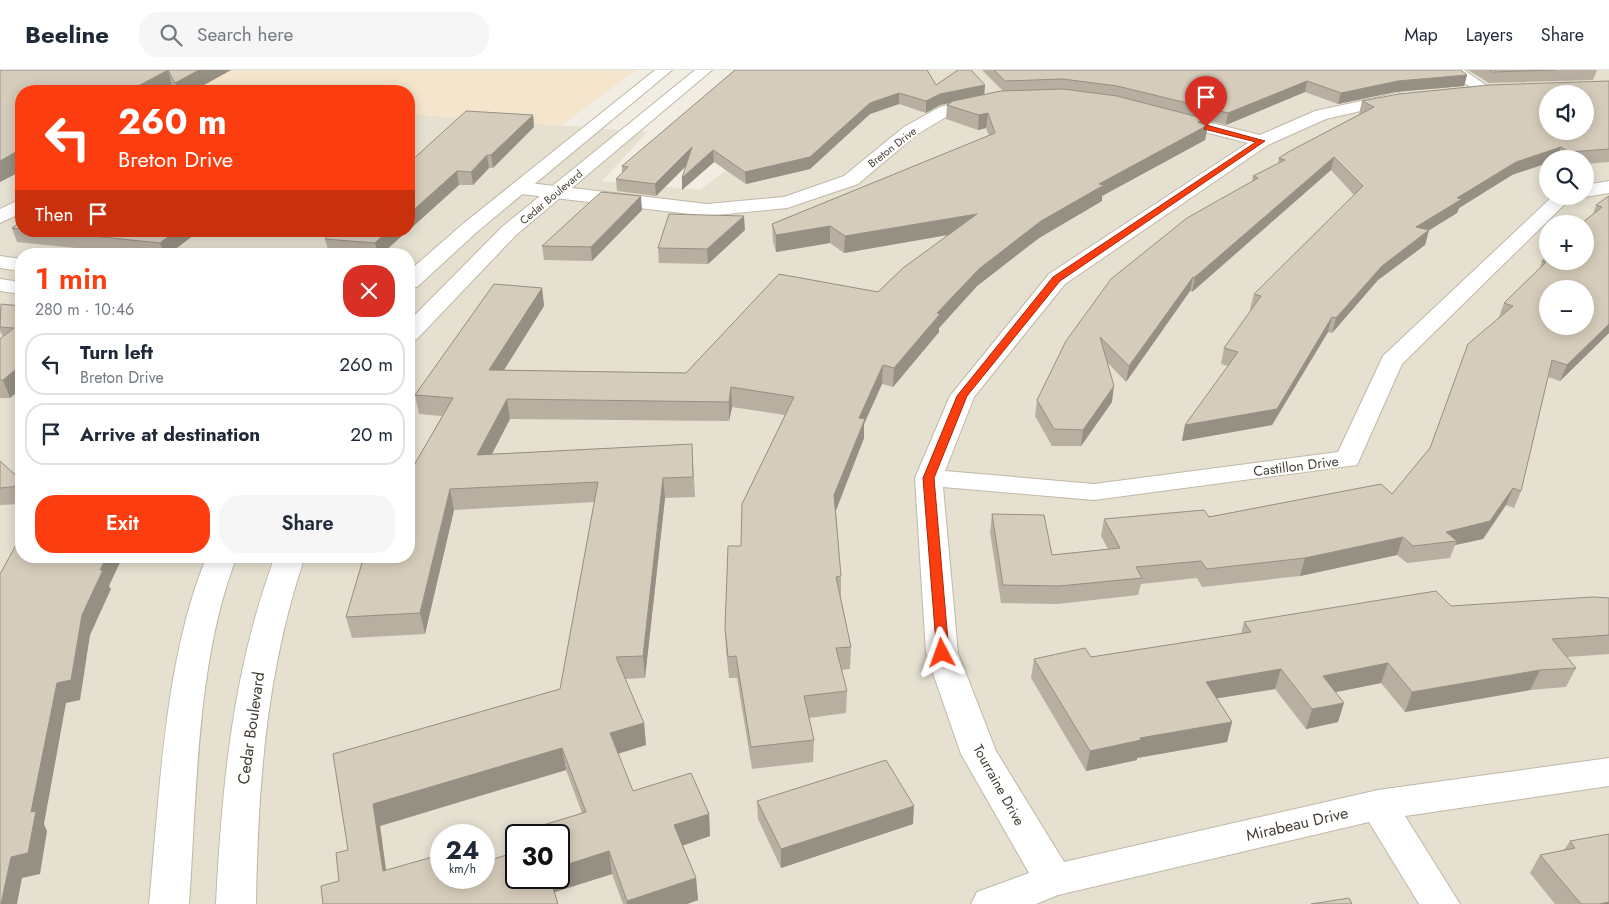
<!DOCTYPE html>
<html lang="en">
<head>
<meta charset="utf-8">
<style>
	body { margin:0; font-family:Jost,sans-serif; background:#f6f6f7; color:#1f2937; height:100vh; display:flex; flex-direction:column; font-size:19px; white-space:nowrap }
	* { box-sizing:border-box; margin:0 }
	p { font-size:16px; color:#747a83 }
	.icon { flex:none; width:28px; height:28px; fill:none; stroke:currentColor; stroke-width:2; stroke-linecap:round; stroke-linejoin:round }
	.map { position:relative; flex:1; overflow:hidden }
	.drawer { position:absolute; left:15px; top:178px; width:400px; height:315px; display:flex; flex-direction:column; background:#fff; border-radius:20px; box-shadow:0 2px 12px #0003 }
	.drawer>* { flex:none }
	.hud { position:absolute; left:15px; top:15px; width:400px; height:152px; border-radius:20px; box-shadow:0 2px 12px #0003; background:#fc3d0f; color:#fff; overflow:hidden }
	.fabs { position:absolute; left:1539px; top:15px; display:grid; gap:10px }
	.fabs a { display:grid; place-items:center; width:55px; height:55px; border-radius:50%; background:#fff; box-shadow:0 2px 12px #0003; font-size:25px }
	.speed { position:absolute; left:430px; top:754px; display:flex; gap:10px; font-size:25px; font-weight:700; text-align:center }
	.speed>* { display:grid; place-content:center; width:65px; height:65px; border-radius:50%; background:#fff; box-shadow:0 2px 12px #0003; line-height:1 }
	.speed small { font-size:12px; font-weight:400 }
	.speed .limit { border:2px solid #111; border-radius:8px; background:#fff; color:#111 }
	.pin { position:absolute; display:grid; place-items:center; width:42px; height:42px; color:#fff; margin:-51px -21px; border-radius:50% 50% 50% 0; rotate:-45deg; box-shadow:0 0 5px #0007 }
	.pin .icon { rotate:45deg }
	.me { position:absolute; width:55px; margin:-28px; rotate:356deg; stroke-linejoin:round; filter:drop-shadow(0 0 4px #0008) }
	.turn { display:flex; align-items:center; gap:18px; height:105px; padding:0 20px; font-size:22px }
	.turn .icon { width:65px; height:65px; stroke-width:2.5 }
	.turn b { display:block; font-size:35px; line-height:42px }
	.then { display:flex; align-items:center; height:48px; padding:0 20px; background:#0003; gap:10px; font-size:19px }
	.round { display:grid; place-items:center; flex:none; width:52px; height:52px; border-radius:20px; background:#f6f6f7 }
	.summary { display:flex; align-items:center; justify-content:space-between; height:85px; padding:0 20px }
	h1 { font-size:30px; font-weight:600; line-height:38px; color:#fc3d0f }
	.action { display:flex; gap:10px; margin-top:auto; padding:10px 20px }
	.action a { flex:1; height:58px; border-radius:20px; background:#fc3d0f; color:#fff; font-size:20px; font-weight:600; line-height:58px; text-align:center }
	.action a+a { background:#f6f6f7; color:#1f2937 }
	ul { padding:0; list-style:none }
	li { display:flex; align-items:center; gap:15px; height:62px; margin:0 10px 8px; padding:0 10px; border:2px solid #e0e1e3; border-radius:20px }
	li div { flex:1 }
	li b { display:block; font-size:19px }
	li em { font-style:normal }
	header { display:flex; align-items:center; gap:30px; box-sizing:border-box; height:70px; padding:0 25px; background:#fff; border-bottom:1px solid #e0e1e3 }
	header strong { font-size:24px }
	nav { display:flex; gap:28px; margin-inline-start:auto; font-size:18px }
	.search { width:350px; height:45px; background:#f6f6f7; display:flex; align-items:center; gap:12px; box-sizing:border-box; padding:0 18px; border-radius:20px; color:#747a83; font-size:19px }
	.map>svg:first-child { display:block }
	.residential { fill:#e5e0d0; fill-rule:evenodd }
	.commercial { fill:#f4e5cc }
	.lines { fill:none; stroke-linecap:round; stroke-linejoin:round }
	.minor-casing { stroke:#c0b8a8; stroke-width:2 }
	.tertiary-casing { stroke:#c0b8a8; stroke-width:2 }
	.minor { fill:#fff; fill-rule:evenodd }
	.tertiary { fill:#fff; fill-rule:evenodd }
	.wall { fill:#b8afa1; fill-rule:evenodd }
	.shaded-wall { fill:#968f83 }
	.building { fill:#d6ccbb; stroke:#968f83; fill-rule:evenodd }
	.route { fill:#fc3d0f; stroke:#a4280a }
	.labels { text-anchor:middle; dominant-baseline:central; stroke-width:4; stroke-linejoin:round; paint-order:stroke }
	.far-street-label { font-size:11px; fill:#433d33; stroke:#fff }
	.street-label { font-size:14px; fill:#433d33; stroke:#fff }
	.near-street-label { font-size:16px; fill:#433d33; stroke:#fff }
</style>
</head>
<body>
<header>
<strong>Beeline</strong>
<div class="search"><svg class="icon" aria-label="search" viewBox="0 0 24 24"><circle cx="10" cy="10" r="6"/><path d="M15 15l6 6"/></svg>Search here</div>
<nav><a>Map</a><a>Layers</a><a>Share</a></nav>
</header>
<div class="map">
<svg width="1609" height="834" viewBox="0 0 1609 834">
	<rect width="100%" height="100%" fill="#f1ede2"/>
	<path class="residential" d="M0,0L21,21V161H409V44L647,62L602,111L700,120L784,57L836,0H1609V834H0ZM1548,24H1585V61H1548ZM1548,89H1585V126H1548ZM1548,154H1585V191H1548ZM21,184H409V486H21ZM1548,219H1585V256H1548ZM441,765H484V808H441ZM516,765H559V808H516Z"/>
	<path class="commercial" d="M155,0H636L561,56L409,44V21H115Z"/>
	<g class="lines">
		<g class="minor-casing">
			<path id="minor" d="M1446,0H1464L1493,20L1491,23H1479Z
				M1398,23L1404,25L1406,28L1404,31L1326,49L1268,75L1065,214L974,327L945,401L1094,414L1338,382L1383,286L1553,126H1573L1402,294L1357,395L1094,430L943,417L958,583L996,681L1064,792L1378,720L1609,688V716L1405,746L1460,834H1419L1369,752L1058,825L1036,834H971L977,822L1029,803L961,684L926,583L915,408L950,326L1049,204L1248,73L1165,52L1163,48L1165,44L1171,43L1260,65L1315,41Z
				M983,27L991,32L989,35L951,44L916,65L858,114L787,138L707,146L521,124L514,122L512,118L514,114L521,112L707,134L784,127L844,106L904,57L940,37Z
				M1609,111V123L1585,127L1583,126L1585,115Z
				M21,129V143L0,153V139Z"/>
		</g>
		<g class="tertiary-casing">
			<path id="tertiary" d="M655,0H672L478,161L417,217L409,218V201L464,153Z
				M695,0H712L516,165L417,269L409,271V251L502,157Z
				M0,186L21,189V201L0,198Z
				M0,209L21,212V224L0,221Z
				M207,486H237C196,590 197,723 189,834H149C160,723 164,589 207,486Z
				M275,486H305C266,601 258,714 256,834H216C222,713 233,600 275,486Z"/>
		</g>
		<use href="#minor" class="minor"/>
		<use href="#tertiary" class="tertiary"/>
	</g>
	<path class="wall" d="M0,0H231L193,21H176L172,16L21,21V101L0,112Z
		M735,0H927L936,15L958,0H971L985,15L984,25L1003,21L982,0H1461L1467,5L1464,16L1395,22L1338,34L1305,22L1226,55L1206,50L1205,54L1208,55L1205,70L1102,126V131L1039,168L977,216L939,258V262L893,317L882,314L864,354V368L836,441L841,506V528L851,577L850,599L841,600L847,621L846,643L809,648L814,670L813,692L752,699L737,608H729L726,580L725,558L728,476H741L742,434L785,345L732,337L729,351L510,349L492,384L692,374L695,427L665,428L645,608L625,609L644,653L646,675L618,684L633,721L691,703L709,744L710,766L683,775L696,808L698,830L687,834H623L612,804L554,822L558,834H323L321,816L339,811L336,783L348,780L333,684L560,619L594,432L454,440L425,564L352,568L346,547L364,486H409V404L442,346L419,344L415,325L494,214L542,218L544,236L504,300L686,303L779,204L878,222L903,198L948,165L844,183L830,173L776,182L773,171L772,154L989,66L986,58L978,60L946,49L947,35L949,33L940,35L926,43L899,34L870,44L810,99L746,114L714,92L682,120V108L686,96L656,126L617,121L616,109L622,103V96ZM566,700L582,743L524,761L525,765H559V808H516V782L484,792V808H441L436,786L386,800L380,756Z
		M1468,0H1597L1593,10L1489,13Z
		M1609,11V92L1585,94V89H1548L1512,105L1459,138L1457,143L1429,160L1425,175L1378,210L1332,263L1328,262L1272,355L1182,371L1185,355L1228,296L1221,294L1224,278L1252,240L1250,239L1254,224L1354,125L1331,100L1192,222L1190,221L1126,312L1108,293L1112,332L1081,376H1052L1035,346L1037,330L1252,112L1253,106L1278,94L1279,88L1360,44H1359L1362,31Z
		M533,45L534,57L493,98H489L473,115H459L409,160V93Z
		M1609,126V263L1560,311L1548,307L1521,421L1514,438L1506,435L1483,469L1455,475L1450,488L1407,493L1397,485L1300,506L1202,517L1197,508L1141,514L1138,525L1057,534L1001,533L990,462L992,444L1052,485L1108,479L1101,466L1104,449L1209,447L1392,424L1430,378L1499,247L1504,233L1540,198L1542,191H1548L1593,144L1596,135Z
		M642,140L592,191L544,190L542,176Z
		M21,152V161H199L169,184H134L17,172L12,158Z
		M745,160L708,194L659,193L658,178Z
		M333,161H407L382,184H338L329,183L325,169Z
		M21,236L10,328H0V269L3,267L0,261V240Z
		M0,391L21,410V434L0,435Z
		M1609,528V584L1567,587L1576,598L1566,617L1530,620L1405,642L1381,613L1336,622L1338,652L1306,659L1275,619L1217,628L1232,652L1227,672L1137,688V690L1086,701L1031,608L1034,589L1091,587L1241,564L1244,552L1451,536Z
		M757,731L913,754L781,798L758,749Z
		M1570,771L1609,834H1555L1530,803L1540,785L1564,780Z"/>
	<path class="shaded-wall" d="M168,0L172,16L163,21H129Z
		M199,0H231L193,21H178L175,13Z
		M1467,5L1464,16L1395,22L1338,34L1341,23L1398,11Z
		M1307,11L1305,22L1226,55L1228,43Z
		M985,15L984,26L940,35L926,43V31L940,24Z
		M899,23V34L870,44L810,99L746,114L745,102L870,33Z
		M988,43L986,58L978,60L979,45Z
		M533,45L534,57L493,98L491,85Z
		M1206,49L1205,56L1208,55L1205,70L1102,126V131L1039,168L977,216L939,258V262L893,317L894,298L937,243L979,199L1041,151L1198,52Z
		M692,77L693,89L656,126L655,114Z
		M1561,77L1557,89H1548V93L1512,105L1459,138L1457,143L1412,171L1416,157L1457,128L1516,92Z
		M21,79V101L0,112V91Z
		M713,80L714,92L682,120V108Z
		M487,85L489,98L473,115L471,102Z
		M1334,87L1331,100L1192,222L1195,207Z
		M457,101L459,115L409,160V144Z
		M641,126L642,140L592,191L591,177Z
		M977,144L976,160L844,183L845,166Z
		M744,146L745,160L708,194L707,179Z
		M830,156V173L776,182V165Z
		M1429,160L1425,175L1378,210L1332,263L1336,248L1382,196Z
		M176,161H199L169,184H164L160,173Z
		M388,161H407L382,184H378L375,173Z
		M1193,207L1190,221L1126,312L1129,296Z
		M542,218L544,236L492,319L489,300Z
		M1332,247L1328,262L1272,355L1182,371L1185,355Z
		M1609,254V263L1560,311L1567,295Z
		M21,295V319L10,328L3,310Z
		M883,295L882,314L864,354V368L834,445V425L859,348Z
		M1114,316L1112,332L1081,376L1083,360Z
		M731,317L732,337L729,351V332Z
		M507,329L510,349L481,405L477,385Z
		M663,408L665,428L645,608L643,586Z
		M1513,418L1506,435L1483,469L1455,475L1457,471L1446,462Z
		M450,419L454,440L425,564L420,543Z
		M1403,467L1397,485L1300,506L1305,488Z
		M107,486H123L109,516L111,519L90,565L80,630L66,633L44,754L47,761L40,804L22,808L17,834H1L11,787L57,613L82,545L100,500Z
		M1388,593L1381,613L1316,626L1323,606Z
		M1281,599L1275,619L1201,631L1206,612Z
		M1540,600L1530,620L1405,642L1412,622Z
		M1344,633L1338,652L1306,659L1312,639Z
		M1232,652L1227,672L1137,688V690L1086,701L1090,681L1140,668Z
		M644,653L646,675L613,685L610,663Z
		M562,678L566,700L380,756L389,823L383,801L373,734Z
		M914,736L913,754L781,798V779Z
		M709,744L710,766L676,778L674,755Z
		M609,781L612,804L552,823L549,808H559V797Z
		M436,786L441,806H440Z
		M696,808L698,830L687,834H627V831Z
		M1609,832V834H1599Z"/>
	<path class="building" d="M0,0H199L175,13L168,0L129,21H21V79L0,91Z
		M735,0H927L936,15L958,0H971L985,15L940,24L926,31L899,23L870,33L810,87L745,102L713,80L682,108L692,77L655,114L616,109L628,97L622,96Z
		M994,0H1461L1467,5L1398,11L1341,23L1307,11L1228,43L1117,16L1063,9L1005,11Z
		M1489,0H1555L1492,2Z
		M1609,11V79L1569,82L1561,77L1516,92L1457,128L1462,129L1416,157L1429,160L1382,196L1336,248L1332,247L1277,339L1185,355L1238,282L1224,278L1261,226L1254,224L1363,116L1334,87L1195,207H1193L1129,296L1100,267L1114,316L1083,360L1054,359L1037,330L1066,271L1111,209L1187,148L1258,108L1253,106L1285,90L1279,88L1290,81L1374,37L1362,31L1399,24L1489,15ZM1548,24H1585V61H1548Z
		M1063,19L1117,26L1206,49L1198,52L1208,55L1099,114L1104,115L1041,151L979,199L937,243L940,244L894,298L883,295L859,348L865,349L834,425L841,506L836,507L851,577L836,578L847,621L804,626L814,670L751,677L736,586L728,587L725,558L728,476H741L742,434L794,327L731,317L729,332L507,329L477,385L692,374L693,407L663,408L643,586L616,587L644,653L610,663L633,721L691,703L709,744L674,755L696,808L627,831L609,781L559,797V765H526L524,761L586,742L562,678L373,734L383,801L436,786L440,806H441V808H484V792L516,782V808H550L558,834H323L321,816L339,811L336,783L348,780L333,684L560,619L598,412L450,419L420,543L346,547L364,486H409V404L453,328L415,325L494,214L542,218L489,300L686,303L779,204L878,222L903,198L977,144L845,166L830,156L776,165L772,154L995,63L988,43L979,45L947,35L953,31L1001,21Z
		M466,41L533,45L491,85H487L471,102L457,101L409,144V93Z
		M601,122L641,126L591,177L542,176Z
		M1609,126V254L1567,295L1552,290L1521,421L1513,418L1490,451L1446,462L1457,471L1413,476L1403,467L1305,488L1207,499L1201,491L1136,497L1142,508L1059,516L1003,515L992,444L1044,445L1052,485L1120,478L1104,449L1204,440L1209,447L1381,414L1392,424L1430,378L1468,274L1513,236L1504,233L1546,192L1542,191L1548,186V191H1585V154H1581L1602,137L1596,135ZM1548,219H1585V256H1548Z
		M669,144L744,146L707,179L658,178Z
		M21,152V159L12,158Z
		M44,161H176L160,173Z
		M333,161H388L375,173L325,169Z
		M1,234L21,236V295L3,310H0V269L14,258L0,257Z
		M0,391L21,410V416L0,418Z
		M21,466V486H107L100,500H103L82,545L71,610L57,613L31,742L36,741L28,783L11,787L1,834H0V504Z
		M1436,521L1451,536L1593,527L1609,528V565L1552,569L1576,598L1540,600L1412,622L1388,593L1323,606L1344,633L1312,639L1281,599L1206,612L1232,652L1140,668L1141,670L1090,681L1034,589L1085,578L1091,587L1251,562L1244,552Z
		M886,690L914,736L781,779L757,731Z
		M1609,764V832L1599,834H1581L1540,785L1575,778L1570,771Z
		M1349,828L1352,834H1311Z"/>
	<path class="route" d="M1206,55L1265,71L1060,211L967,326L934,408L949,583L947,586H937L923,408L957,326L1053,207L1256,72L1204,59Z"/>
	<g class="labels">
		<g class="far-street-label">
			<text transform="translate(892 77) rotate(-38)">Breton Drive</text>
			<text transform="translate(551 127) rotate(-40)">Cedar Boulevard</text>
		</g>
		<g class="street-label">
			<text transform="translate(1296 396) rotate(-7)">Castillon Drive</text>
			<text transform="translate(999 715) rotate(61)">Tourraine Drive</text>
		</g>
		<g class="near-street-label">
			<text transform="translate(251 658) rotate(-82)">Cedar Boulevard</text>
			<text transform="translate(1297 754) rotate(-13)">Mirabeau Drive</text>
		</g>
	</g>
</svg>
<div class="fabs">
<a><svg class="icon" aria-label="sound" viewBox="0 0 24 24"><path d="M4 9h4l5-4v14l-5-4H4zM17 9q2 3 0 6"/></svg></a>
<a><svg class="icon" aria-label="search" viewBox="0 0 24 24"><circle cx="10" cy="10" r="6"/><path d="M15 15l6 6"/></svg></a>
<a>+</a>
<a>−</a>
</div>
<div class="speed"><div>24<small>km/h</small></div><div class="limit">30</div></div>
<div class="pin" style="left:1206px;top:57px;background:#d93025"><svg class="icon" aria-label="arrive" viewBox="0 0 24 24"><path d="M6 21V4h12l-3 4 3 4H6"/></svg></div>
<svg class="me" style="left:942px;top:583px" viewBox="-20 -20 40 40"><path d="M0-17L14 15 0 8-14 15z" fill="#fc3d0f" stroke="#fff" stroke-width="4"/></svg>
<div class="hud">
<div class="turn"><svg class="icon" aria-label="left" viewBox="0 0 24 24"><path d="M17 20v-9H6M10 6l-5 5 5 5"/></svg><div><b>260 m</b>Breton Drive</div></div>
<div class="then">Then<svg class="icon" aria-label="arrive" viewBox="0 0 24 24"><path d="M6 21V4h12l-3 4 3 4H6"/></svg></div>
</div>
<section class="drawer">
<div class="summary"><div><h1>1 min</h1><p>280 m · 10:46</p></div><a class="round" style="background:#d93025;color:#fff"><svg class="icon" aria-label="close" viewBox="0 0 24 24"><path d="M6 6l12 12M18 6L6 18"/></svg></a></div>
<ul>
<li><svg class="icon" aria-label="left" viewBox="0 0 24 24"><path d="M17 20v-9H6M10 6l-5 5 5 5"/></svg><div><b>Turn left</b><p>Breton Drive</p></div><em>260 m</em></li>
<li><svg class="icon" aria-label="arrive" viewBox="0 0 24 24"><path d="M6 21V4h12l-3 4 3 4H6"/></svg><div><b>Arrive at destination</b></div><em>20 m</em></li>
</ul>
<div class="action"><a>Exit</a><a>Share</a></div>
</section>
</div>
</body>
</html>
